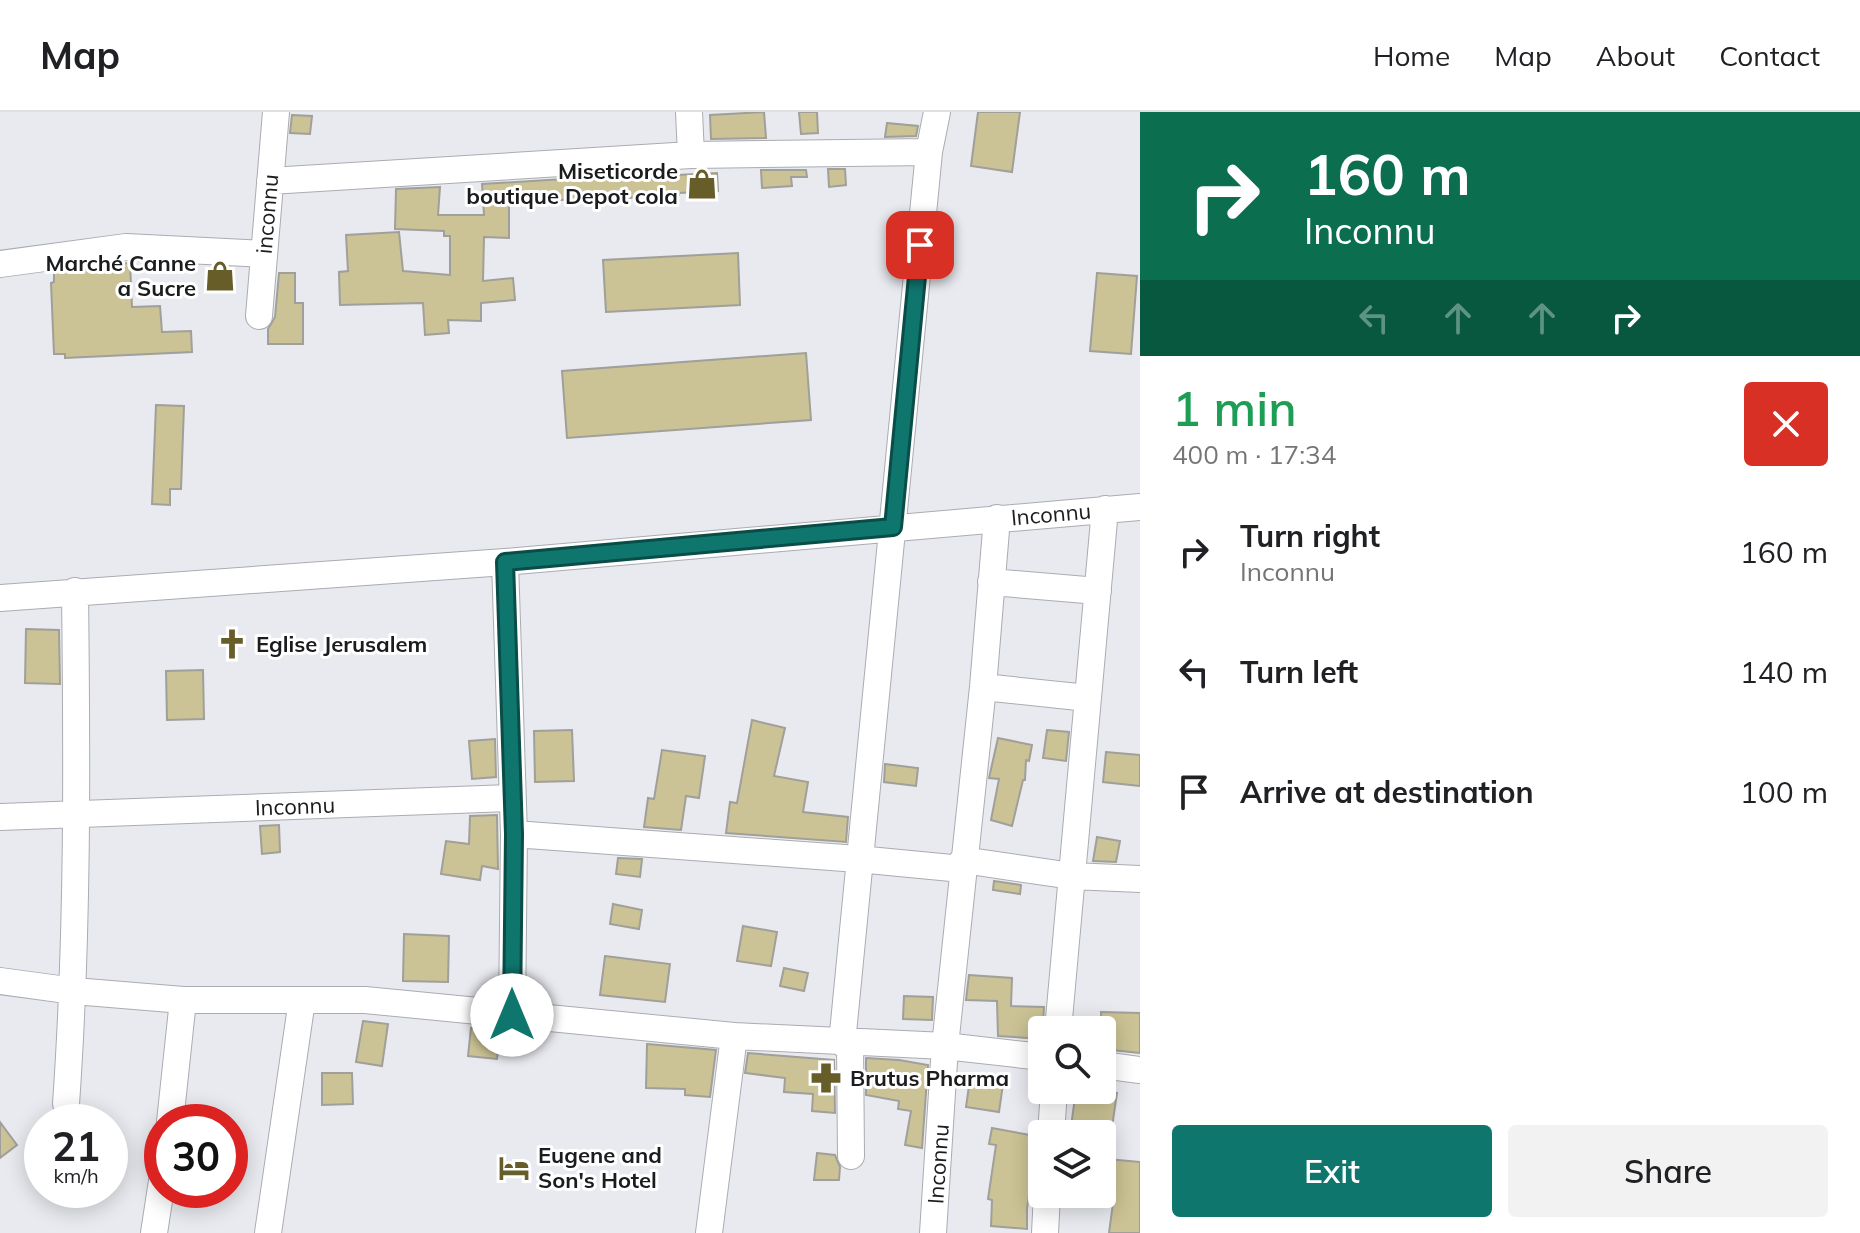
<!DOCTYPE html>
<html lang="en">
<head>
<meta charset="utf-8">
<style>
	body { margin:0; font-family:Mulish,sans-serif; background:#f2f2f2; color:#202124; height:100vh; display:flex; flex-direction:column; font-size:30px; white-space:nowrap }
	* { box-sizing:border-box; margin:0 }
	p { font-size:26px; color:#757577 }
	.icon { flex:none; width:44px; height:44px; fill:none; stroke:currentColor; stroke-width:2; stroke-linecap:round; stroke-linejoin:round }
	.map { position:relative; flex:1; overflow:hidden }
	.panel { display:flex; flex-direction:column; background:#fff; width:720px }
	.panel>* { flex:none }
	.top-card { background:#0b6e4f; color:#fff; overflow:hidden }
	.fabs { position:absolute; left:1028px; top:904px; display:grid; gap:16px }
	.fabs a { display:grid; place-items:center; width:88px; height:88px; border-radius:8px; background:#fff; box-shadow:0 4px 20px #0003; font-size:40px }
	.speed { position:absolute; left:24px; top:992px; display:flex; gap:16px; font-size:40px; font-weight:700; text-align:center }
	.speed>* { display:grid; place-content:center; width:104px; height:104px; border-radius:50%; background:#fff; box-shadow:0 4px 20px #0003; line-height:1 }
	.speed small { font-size:20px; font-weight:400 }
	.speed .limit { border:12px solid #d22; background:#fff; color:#111 }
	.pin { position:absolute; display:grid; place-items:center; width:68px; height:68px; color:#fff; margin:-34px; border-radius:16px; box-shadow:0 4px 12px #0006 }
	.me { position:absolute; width:88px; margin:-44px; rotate:0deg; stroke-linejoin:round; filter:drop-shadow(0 0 6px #0008) }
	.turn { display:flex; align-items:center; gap:28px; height:168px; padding:0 32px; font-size:36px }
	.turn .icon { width:104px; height:104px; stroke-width:2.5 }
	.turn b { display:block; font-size:56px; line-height:68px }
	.lanes { display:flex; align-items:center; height:76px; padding:0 32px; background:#0003; justify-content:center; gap:40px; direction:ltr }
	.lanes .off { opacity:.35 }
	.round { display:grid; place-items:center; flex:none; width:84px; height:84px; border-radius:8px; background:#f2f2f2 }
	.headline { display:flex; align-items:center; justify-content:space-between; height:136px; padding:0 32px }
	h1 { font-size:48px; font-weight:600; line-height:60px; color:#1e9e55 }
	.primary-button { display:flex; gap:16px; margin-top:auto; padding:16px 32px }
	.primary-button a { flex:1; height:92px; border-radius:8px; background:#0f766e; color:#fff; font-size:32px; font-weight:600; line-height:92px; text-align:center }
	.primary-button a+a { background:#f2f2f2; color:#202124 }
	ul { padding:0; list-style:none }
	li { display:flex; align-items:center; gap:24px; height:120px; padding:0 32px }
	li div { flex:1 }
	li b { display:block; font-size:30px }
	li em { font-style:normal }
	header { display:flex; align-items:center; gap:48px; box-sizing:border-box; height:112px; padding:0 40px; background:#fff; border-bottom:2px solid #e0e0e0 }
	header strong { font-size:38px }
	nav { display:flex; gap:44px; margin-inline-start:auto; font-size:28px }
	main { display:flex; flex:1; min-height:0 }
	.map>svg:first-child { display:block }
	.building { fill:#cbc395; stroke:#a09f9a; stroke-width:2 }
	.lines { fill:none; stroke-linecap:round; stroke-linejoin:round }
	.minor-casing { stroke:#aaacb1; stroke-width:28 }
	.minor { stroke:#fff; stroke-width:26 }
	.route-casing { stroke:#0a4d48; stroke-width:20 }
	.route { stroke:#0f766e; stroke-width:14 }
	.labels { text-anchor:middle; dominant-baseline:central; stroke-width:6; stroke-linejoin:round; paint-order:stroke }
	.poi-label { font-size:22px; font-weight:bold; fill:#1b1c1e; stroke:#fff; text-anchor:start }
	.street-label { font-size:22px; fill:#1b1c1e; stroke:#fff }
</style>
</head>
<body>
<header>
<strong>Map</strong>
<nav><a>Home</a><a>Map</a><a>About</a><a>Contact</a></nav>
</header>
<main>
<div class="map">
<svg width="1140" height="1121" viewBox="0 0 1140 1121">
	<rect width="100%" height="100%" fill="#e8eaef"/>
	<path class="building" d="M764,0L766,26L711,27L710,3Z
		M799,0H817L818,21L801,22Z
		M978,0H1020L1012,60L971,54Z
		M292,3L312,4L310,22L290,21Z
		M887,11L918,14L916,24L885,25Z
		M828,57H845L846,73L829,75Z
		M761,58H806L807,65H791L792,74L762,76Z
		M675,60L676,63L717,61L718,79L679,81V83L652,87L651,82L624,87V83L509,92V126L484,125L483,169L513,166L515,188L481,191V209L448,208L449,221L425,223L423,191L340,193L339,160L348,159L346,123L399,120L403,159L450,163V124H444V119L395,117L396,77L440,75L438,103H484L482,72Z
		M738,141L740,193L606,200L603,148Z
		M130,151L132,195L160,194L162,220L191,219L192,240L65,246V242H54L51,171L54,170V161Z
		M279,161H295V191H303V232H268V217L275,205Z
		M1097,161L1137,164L1131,242L1090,239Z
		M806,241L811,308L567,326L562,259Z
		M156,293L184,294L181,377H170V393L152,392Z
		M26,517L59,518L60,572L25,571Z
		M203,558L204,607L167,608L166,559Z
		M752,608L785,616L774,664L808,670L803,700L848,705L846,730L726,721L730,690L737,691Z
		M572,618L574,669L535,670L534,619Z
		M1047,618L1069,620L1066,649L1043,646Z
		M998,626L1032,633L1029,649L1026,648L1025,668H1023L1012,714L991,708L999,667L989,666Z
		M495,627L496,665L472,667L469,629Z
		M662,638L705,644L699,686L686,684L681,718L644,715L648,686L654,687Z
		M1106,640L1140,643V674L1103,670Z
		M885,652L918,656L916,674L884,670Z
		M497,703L498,757L482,754L480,768L441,762L446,729L469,732L470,704Z
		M279,713L280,740L262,742L260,714Z
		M1097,725L1120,729L1116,750L1093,749Z
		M618,746L642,747L640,765L616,762Z
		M994,769L1021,773L1020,782L993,778Z
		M613,792L642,798L639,817L610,812Z
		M743,814L777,820L771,854L737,849Z
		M404,822L449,824L448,870L403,869Z
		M605,844L670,852L665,890L600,883Z
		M784,856L808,861L804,879L780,874Z
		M969,863L1012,866L1011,894L1044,895L1042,927L998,924L997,889L966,888Z
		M904,884L933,885L932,908L903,907Z
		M1101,900L1140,901V941L1102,937Z
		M363,909L388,912L382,954L356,950Z
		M471,916L500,920L497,947L468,944Z
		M647,932L716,938L710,985L685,983V977L646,976Z
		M748,941L834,948L835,1001L812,999L813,982L784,980L785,966L745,961Z
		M866,946L899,948L928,953L922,1036L905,1033L911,999L898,997L899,989L866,983Z
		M322,961H352L353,992L322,993Z
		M970,967L1003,972L999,1000L966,995Z
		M1076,978L1117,981L1111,1022H1070Z
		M0,1010L17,1033L0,1046Z
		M992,1016L1035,1024L1037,1030L1027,1096V1117L991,1114L992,1088L988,1087L996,1033L989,1032Z
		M817,1041L835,1043L840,1055L839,1068H814Z
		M1107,1047L1140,1050V1121H1109L1115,1076L1104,1075Z"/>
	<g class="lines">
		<g class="minor-casing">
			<path id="minor" d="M689,0L691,43
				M270,69L691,43L929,40
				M0,152L126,135L264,142
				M259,204L276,0
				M505,450L514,722L512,903
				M991,470L1098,479
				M0,486L505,450L1140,395
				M983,575L1088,586
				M0,705L512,686
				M514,722L858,747L962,757
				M963,748L1072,764L1140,767
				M0,869L74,879L183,888H365L734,924L945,934L1042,945
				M1058,918L1105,397
				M842,931L929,40L937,0
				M850,931L851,1044
				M1102,953L1140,958
				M66,992C78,821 77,650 75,479
				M170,1010L183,888
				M1051,1022L1054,978
				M154,1121L162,1069
				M268,1121L302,888
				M709,1121L734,924
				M933,1121L945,934L983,575L997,406
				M1045,1121L1047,1082"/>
		</g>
		<use href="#minor" class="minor"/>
	</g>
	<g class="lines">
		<g class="route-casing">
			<path id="route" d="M512,903L514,722L505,450L893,415L920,133"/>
		</g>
		<use href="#route" class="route"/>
	</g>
	<defs>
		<g id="shop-bare" transform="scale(2.4)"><path d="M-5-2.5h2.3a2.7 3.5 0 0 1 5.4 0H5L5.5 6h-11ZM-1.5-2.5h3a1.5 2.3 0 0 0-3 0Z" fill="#665d29" stroke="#fff" stroke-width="2.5" paint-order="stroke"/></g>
		<g id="church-bare" transform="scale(2.4)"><path d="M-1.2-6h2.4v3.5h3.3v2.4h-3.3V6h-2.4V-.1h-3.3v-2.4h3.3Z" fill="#665d29" stroke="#fff" stroke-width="2.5" paint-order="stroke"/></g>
		<g id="pharmacy-bare" transform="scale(2.4)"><path d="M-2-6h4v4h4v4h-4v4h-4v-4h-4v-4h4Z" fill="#665d29" stroke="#fff" stroke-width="2.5" paint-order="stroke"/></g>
		<g id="hotel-bare" transform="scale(2.4)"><path d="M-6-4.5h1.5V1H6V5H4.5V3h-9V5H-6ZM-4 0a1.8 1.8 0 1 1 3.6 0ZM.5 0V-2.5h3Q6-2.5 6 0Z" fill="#665d29" stroke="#fff" stroke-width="2.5" paint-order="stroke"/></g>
	</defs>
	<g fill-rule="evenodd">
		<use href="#shop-bare" x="702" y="72"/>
		<use href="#shop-bare" x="220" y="164"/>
		<use href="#church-bare" x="232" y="532"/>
		<use href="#pharmacy-bare" x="826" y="966"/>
		<use href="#hotel-bare" x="514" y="1056"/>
	</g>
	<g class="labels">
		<g class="poi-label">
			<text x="678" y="59" text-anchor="end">Miseticorde<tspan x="678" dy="25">boutique Depot cola</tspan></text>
			<text x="196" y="151" text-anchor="end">Marché Canne<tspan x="196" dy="25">a Sucre</tspan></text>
			<text x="256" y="532">Eglise Jerusalem</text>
			<text x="850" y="966">Brutus Pharma</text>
			<text x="538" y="1043">Eugene and<tspan x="538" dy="25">Son's Hotel</tspan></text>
		</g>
		<g class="street-label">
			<text transform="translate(267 102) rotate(-85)">inconnu</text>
			<text transform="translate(1051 402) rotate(-5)">Inconnu</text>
			<text transform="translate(295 694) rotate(-2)">Inconnu</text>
			<text transform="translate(938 1052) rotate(-86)">Inconnu</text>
		</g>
	</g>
</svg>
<div class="fabs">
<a><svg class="icon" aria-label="search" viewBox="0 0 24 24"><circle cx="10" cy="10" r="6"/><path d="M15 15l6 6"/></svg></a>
<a><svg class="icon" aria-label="layers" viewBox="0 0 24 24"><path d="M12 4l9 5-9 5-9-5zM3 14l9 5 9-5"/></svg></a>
</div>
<div class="speed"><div>21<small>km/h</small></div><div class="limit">30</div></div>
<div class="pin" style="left:920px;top:133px;background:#d93025"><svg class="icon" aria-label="arrive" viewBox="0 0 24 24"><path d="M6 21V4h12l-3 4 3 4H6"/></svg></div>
<svg class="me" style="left:512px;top:903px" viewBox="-20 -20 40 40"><circle r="19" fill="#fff"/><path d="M0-13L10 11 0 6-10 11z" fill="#0f766e"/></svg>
</div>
<section class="panel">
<div class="top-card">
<div class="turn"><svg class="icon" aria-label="right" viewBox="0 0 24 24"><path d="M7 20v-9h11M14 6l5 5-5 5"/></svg><div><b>160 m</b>Inconnu</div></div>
<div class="lanes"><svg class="icon off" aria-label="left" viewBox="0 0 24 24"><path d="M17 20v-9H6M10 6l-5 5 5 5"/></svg><svg class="icon off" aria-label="ahead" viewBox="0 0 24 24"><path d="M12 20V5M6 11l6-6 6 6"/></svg><svg class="icon off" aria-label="ahead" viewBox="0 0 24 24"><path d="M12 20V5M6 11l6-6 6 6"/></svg><svg class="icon" aria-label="right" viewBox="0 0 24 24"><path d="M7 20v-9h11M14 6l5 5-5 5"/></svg></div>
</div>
<div class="headline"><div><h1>1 min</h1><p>400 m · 17:34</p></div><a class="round" style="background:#d93025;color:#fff"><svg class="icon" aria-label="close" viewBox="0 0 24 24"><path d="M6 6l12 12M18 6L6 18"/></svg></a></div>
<ul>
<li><svg class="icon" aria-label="right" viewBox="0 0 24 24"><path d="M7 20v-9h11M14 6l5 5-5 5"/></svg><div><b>Turn right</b><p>Inconnu</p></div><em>160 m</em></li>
<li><svg class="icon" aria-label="left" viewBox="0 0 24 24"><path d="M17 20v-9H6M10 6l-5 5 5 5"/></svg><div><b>Turn left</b></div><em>140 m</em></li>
<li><svg class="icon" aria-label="arrive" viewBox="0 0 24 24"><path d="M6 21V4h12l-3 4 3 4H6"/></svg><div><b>Arrive at destination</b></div><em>100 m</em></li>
</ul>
<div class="primary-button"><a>Exit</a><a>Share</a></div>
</section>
</main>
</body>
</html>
